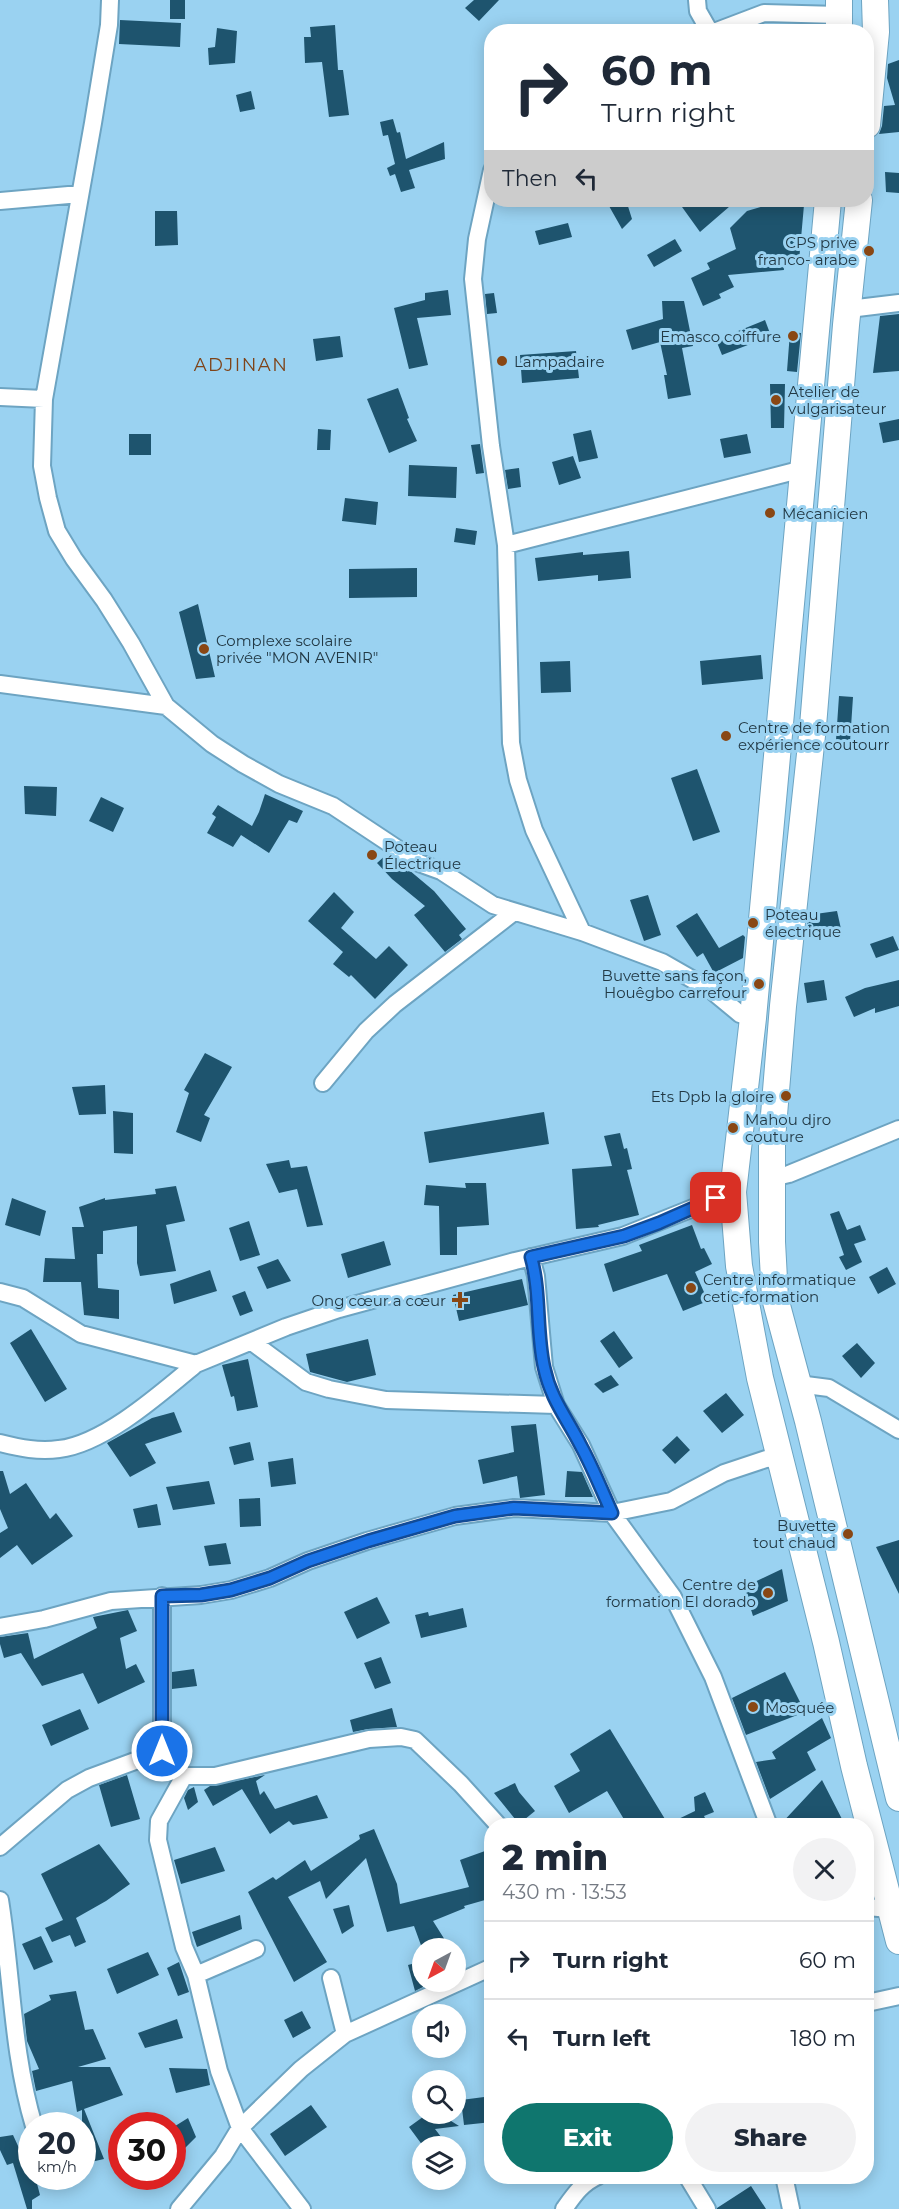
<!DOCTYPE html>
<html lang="en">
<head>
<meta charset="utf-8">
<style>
	body { margin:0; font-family:Montserrat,sans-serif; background:#f2f2f3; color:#1f2937; height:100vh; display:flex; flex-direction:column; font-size:22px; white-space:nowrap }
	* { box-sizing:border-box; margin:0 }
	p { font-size:20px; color:#747a83 }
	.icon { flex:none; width:33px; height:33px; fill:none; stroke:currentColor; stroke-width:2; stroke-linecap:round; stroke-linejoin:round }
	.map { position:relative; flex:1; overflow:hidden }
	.sheet { position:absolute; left:484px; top:1818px; width:390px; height:366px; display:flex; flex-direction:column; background:#fff; border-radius:24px; box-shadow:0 3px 15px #0003 }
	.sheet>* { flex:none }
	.guide { position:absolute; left:484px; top:24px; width:390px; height:183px; border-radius:24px; box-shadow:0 3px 15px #0003; background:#fff; color:#1f2937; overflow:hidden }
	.needle { width:39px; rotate:221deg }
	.tools { position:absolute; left:412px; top:1938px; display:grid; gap:12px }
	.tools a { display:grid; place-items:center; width:54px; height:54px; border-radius:50%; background:#fff; box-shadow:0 3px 15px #0003; font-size:30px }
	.speed { position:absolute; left:18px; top:2112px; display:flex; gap:12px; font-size:30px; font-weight:700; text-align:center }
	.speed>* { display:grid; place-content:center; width:78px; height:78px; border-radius:50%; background:#fff; box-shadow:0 3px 15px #0003; line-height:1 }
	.speed small { font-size:15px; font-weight:400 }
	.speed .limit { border:9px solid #d22; background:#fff; color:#111 }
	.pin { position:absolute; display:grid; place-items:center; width:51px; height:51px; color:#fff; margin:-26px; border-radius:12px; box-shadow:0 3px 9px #0006 }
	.me { position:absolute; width:66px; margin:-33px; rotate:0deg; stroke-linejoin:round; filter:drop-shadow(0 0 4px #0008) }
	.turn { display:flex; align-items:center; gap:21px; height:126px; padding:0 18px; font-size:27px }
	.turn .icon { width:78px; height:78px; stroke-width:2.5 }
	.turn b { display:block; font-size:42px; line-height:51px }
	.then { display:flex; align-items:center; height:57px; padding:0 18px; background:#0003; gap:12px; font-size:22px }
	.round { display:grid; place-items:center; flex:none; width:63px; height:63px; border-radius:32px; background:#f2f2f3 }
	.headline { display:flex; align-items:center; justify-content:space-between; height:102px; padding:0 18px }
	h1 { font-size:36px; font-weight:800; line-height:45px }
	.action { display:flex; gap:12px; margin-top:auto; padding:12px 18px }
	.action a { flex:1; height:69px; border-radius:36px; background:#0f766e; color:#fff; font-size:24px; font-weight:800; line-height:69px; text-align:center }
	.action a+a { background:#f2f2f3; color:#1f2937 }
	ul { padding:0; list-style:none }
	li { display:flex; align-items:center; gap:18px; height:78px; padding:0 18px; border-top:2px solid #e0e1e3 }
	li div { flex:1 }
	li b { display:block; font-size:22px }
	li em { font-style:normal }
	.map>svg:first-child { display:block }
	.building { fill:#1e546e }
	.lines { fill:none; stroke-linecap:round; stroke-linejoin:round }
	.street-casing { stroke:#6da4c2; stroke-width:20 }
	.primary-casing { stroke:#6da4c2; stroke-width:28 }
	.street { stroke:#fff; stroke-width:16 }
	.primary { stroke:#fff; stroke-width:26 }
	.route-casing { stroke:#114b97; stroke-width:15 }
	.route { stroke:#1a73e8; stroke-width:10 }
	.poi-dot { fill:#894714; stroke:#9ad2f1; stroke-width:2 }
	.labels { text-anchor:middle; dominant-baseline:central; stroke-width:6; stroke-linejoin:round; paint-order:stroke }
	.poi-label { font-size:15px; fill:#223945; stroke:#9ad2f1; text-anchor:start }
	.quarter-label { font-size:18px; letter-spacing:1.5px; fill:#7f4317; stroke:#9ad2f1 }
</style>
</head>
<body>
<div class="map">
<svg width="899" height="2209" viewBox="0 0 899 2209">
	<rect width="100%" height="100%" fill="#9ad2f1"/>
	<path class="building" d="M170,0H185V19H170Z
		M474,0H499L479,21L465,8Z
		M120,20L181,23L180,47L119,44Z
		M335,25L338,70H343L349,115L329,117L322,62L305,63L304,37H311L310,27Z
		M217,28L237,31L235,63L209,65L208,48L215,47Z
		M899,60V132L879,134L882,126L884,106L895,105L887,78L888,64Z
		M251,91L255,109L240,112L236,95Z
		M393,119L397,133L383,136L380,122Z
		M400,132L406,159L444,142L445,159L409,170L415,188L401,192L395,174L390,176L387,168L395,164L388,135Z
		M885,172L899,173V193L886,192Z
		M615,200H626L632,219L622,229L609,206Z
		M677,200H737L700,232Z
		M774,203L804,205L799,261L783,262L784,270L728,275L734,287L719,294L721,298L703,306L691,278L710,269L707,263L736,249L730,228L747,211Z
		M155,211H177L178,245L155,246Z
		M568,223L572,237L539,245L535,231Z
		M675,239L682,251L654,267L647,255Z
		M448,290L451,315L417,318L428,365L409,369L394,308L425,300V293Z
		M494,293L497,313L487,314L485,294Z
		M662,301H684L693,346L682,348L691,395L668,399L664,375H667L660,342L632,350L626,330L663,319Z
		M899,314V371L873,373L880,316Z
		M765,320L771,336L722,355L716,340Z
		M790,332L801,333L797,372L787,371Z
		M340,336L343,357L316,361L313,339Z
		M576,351L579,378L522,383L520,355Z
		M770,384H785L784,428H771Z
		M398,388L409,418L407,419L417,441L389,453L367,399Z
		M899,419V440L883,443L879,423Z
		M318,429L331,430L330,450H317Z
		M591,430L598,458L579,462L573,434Z
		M129,434H151V455H129Z
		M747,434L751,453L724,458L720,439Z
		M480,444L484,473L476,474L471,445Z
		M573,456L581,478L559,485L552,462Z
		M409,465L457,467L456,498L408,496Z
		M519,468L521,487L508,489L505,470Z
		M345,498L378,502L376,525L342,521Z
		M456,528L477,531L475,545L454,542Z
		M629,551L631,578L598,581V575L538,581L535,558L583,552V555Z
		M417,568V597L349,598V569Z
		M198,604L215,677L196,679L179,612Z
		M761,655L763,679L702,685L700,661Z
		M570,661L571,692L541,693L540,662Z
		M839,696L853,697L850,742L836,740Z
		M697,769L720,832L693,841L671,778Z
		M24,786L57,787L56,816L25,814Z
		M265,794L303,811L297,823L289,820L269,853L241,835L233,847L207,833L216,817L212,814L218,805L252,826L259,812Z
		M101,797L124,808L113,832L89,821Z
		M387,854L399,862L408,872L409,870L434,891L466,929L459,935L462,939L445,952L414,915L425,906L392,879L377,863Z
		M334,892L354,912L341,928L376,959L389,946L408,965L375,999L351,975L349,977L333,964L343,952L308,921Z
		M648,895L661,935L644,941L630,900Z
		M837,911L841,929L810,934L807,922L808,915Z
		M697,913L719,948L743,935L745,937L743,958L714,973L703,953L697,957L676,926Z
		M893,936L899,950L876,958L870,944Z
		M824,980L827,1000L807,1003L804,983Z
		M899,980V1006L875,1013V1008L854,1017L845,997L865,988Z
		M205,1053L232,1067L204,1115L210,1118L201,1142L176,1132L189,1093L184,1090Z
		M105,1085L106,1114L79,1115L72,1087Z
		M113,1111L133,1113V1154L114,1153Z
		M544,1112L549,1144L429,1163L424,1132Z
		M620,1133L624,1149L627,1148L632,1169L627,1170L639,1215L598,1225L599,1227L576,1229L572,1169L612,1166L604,1136Z
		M289,1160L291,1168L307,1166L323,1225L307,1227L297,1189L279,1193L266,1164Z
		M465,1183H486L489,1225L457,1227V1255H440L439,1206L424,1205L426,1185L466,1188Z
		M176,1186L185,1221L166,1225L176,1271L140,1276L137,1263V1226L103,1231V1254H97L98,1288L119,1290V1319L84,1315L81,1282H43L45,1258L75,1259L72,1227H84L79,1207L105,1198V1200L156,1194L155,1189Z
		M12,1198L46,1211L40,1236L5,1225Z
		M839,1211L847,1230L860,1225L866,1240L854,1244L862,1262L846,1270L839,1257L844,1255L830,1214Z
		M249,1221L260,1255L240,1261L229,1228Z
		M692,1225L701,1249L704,1248L712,1264L695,1272L708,1301L683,1311L667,1274L613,1292L604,1264L642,1251L639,1245Z
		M384,1241L391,1265L348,1278L341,1254Z
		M278,1259L291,1281L267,1289L257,1267Z
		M887,1267L896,1284L878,1294L869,1277Z
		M210,1270L217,1291L174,1304L170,1284Z
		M522,1279L528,1305L459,1321L453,1295Z
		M245,1291L253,1311L240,1316L232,1296Z
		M31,1329L67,1389L45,1402L10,1343Z
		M614,1331L633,1358L619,1368L600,1341Z
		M368,1339L376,1375L347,1382L310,1372L306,1354Z
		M857,1343L875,1363L861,1378L842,1356Z
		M248,1359L258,1407L237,1411L234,1396L231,1397L222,1365Z
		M611,1375L619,1385L603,1393L594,1384Z
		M726,1393L744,1415L722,1433L703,1411Z
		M174,1412L182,1432L145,1444L156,1463L130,1477L107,1443L152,1418Z
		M536,1424L545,1495L520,1498L517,1476L483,1484L478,1460L514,1452L511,1426Z
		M677,1436L690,1450L675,1464L662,1450Z
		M250,1442L254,1460L234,1465L229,1447Z
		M293,1458L296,1484L271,1487L268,1462Z
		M0,1471H3L10,1494L26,1483L50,1519L56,1513L73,1536L32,1565L17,1545L0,1558V1533L8,1528L0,1509Z
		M567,1471L582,1472L593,1497H565Z
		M209,1481L215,1504L173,1510L166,1487Z
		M260,1498L261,1526L240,1527L239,1499Z
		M157,1504L161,1525L138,1528L133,1509Z
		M899,1540V1594L876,1547Z
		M226,1543L231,1564L209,1566L204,1546Z
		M782,1569L788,1601L753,1616L744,1587Z
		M377,1597L390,1623L357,1639L344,1612Z
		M463,1608L467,1627L421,1638L415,1615L428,1612L429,1616Z
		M128,1610L137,1631L120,1638L126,1669L136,1664L145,1682L98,1704L83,1673L42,1686L21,1653L4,1658L0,1644V1637L28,1633L34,1659L97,1628L93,1617Z
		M381,1657L391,1683L375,1689L364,1663Z
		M194,1669L197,1686L172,1689V1672Z
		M785,1672L805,1712L746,1735L732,1698Z
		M392,1708L397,1727L368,1729L353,1732L350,1720Z
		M80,1709L89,1729L51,1746L42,1725Z
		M822,1718L831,1738L807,1752L816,1770L770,1799L756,1762L776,1759L772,1752Z
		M610,1729L668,1824L695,1811L694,1797L705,1792L714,1812L704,1816L709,1826H628L607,1791L569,1813L554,1786L580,1771L570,1754Z
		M127,1775L140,1819L111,1827L99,1785Z
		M265,1775L256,1781L260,1795L264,1791L275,1809L317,1795L328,1818L293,1825L289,1821L270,1834L242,1789L213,1806L204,1790L210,1786Z
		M822,1780L844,1823L836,1826H779Z
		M515,1783L519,1792L535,1811L519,1824L494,1793Z
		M194,1787L198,1802L188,1810L184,1798L188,1790Z
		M374,1829L397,1884L400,1904L469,1887L460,1860L485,1851L492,1870V1898L464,1906L465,1908L433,1921L450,1948H422L414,1926L387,1932L366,1858L326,1899L320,1881L288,1897L327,1962L294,1982L248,1892L273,1877L276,1880L305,1860L311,1871L360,1839L359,1835Z
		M99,1844L130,1884L106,1901L76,1918L86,1942L75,1947L70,1935L52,1942L45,1928L63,1920L41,1874Z
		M215,1847L225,1871L181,1884L174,1860Z
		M349,1905L354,1926L342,1934L333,1909Z
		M240,1915L242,1929L197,1947L192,1932Z
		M41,1936L53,1962L34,1970L22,1944Z
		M148,1952L159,1975L117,1994L107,1969Z
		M423,1961V1987L415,1991L408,1965Z
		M179,1962L189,1992L178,1996L167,1968Z
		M76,1991L85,2030L93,2029L106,2059L78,2067H110L123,2095L84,2109L104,2159L91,2162L82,2140V2110L77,2112L72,2081L36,2091L32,2071L39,2069L27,2041L24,2014L51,2000L49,1995Z
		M302,2011L311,2028L293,2038L284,2020Z
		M177,2019L183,2038L145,2048L138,2033Z
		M169,2068L207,2069L210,2085L176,2093Z
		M492,2096V2122L464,2125L461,2100Z
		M311,2105L327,2127L285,2156L270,2134Z
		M427,2114H440L459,2126L435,2129L448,2146H423L409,2127Z
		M188,2118L196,2137L182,2151L172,2133V2128Z
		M13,2135L24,2159L32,2156V2176H35L40,2195L32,2200V2209H27L13,2163L7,2165L0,2150V2137Z
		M751,2186L766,2209H717V2208Z"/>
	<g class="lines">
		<g class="street-casing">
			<path id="street" d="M110,0L109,25L93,123L44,399L42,466L48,498L57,531L74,559L104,600L131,643L166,706L212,744L243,764L279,784L333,806L419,863L441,871L493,905L582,932L662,962L711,990L740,1014L753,1018
				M697,0L698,11L710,32
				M714,32L764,13L839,15
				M492,170L477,239L473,279L491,446L506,545L511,743L518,780L534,830L582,932
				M0,201L80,194
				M849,309L899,303
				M0,397L44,399
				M506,545L803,469
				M0,684L166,706
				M323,1083L366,1031L395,1004L514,912
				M772,1178L789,1174L899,1129
				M531,1257L536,1276L544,1367L556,1405L581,1445L612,1513L673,1597L713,1677L769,1826
				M0,1292L23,1298L81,1334L196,1364L286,1327L339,1309L515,1261L623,1236L733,1192
				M252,1342L306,1382L329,1389L386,1400L556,1405
				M798,1384L829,1388L899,1430
				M0,1443C20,1448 39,1452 59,1449C104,1444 161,1393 196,1364
				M162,1596V1751L184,1776
				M0,1627L44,1619L111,1601L201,1595L231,1590L270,1578L308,1561L367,1541L455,1516L514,1508L612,1513L671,1501L724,1473L766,1459L779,1458
				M184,1776L159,1821L158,1840L184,1947L196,1975L219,2071L240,2128L302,2209
				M184,1776H215L369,1739L401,1737L415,1740L461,1784L499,1826
				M0,1847L67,1790L89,1778L162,1751
				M0,1900C12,1975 12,2053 34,2126
				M867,1907L890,1909
				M196,1975L256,1949
				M331,1978L345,2034
				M867,2003L899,1996
				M687,2176L707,2209
				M784,2176L791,2209
				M179,2209L223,2156L240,2128L301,2069L345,2034L492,1967
				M564,2209C574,2195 582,2183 598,2176"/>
		</g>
		<g class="primary-casing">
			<path id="primary" d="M839,32V0
				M867,125L876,32L875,0
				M828,200L753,1018L733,1192L739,1266L760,1378L826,1642L854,1766L899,1941
				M859,200L846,325L813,726L783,1006L772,1139V1242L775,1298L808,1421L899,1798"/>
		</g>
		<use href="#street" class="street"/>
		<use href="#primary" class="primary"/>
	</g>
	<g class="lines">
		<g class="route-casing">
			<path id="route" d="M162,1751V1596L201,1595L231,1590L270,1578L308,1561L368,1541L455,1516L514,1508L612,1513C602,1491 593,1468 581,1446C567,1418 551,1400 544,1367C536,1331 541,1293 531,1257L624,1236L659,1223L716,1198"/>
		</g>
		<use href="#route" class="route"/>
	</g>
	<g class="poi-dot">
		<circle cx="869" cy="251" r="6"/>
		<circle cx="793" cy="336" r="6"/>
		<circle cx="502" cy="361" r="6"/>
		<circle cx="776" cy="400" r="6"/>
		<circle cx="770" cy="513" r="6"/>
		<circle cx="204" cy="649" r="6"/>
		<circle cx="726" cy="736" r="6"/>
		<circle cx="372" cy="855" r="6"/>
		<circle cx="753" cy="923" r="6"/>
		<circle cx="759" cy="984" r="6"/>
		<circle cx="786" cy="1096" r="6"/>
		<circle cx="733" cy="1128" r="6"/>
		<circle cx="691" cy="1288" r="6"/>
		<path d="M457 1291h6v6h6v6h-6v6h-6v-6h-6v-6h6z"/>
		<circle cx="848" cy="1534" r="6"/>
		<circle cx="768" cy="1593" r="6"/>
		<circle cx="753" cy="1707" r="6"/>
	</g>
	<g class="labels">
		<g class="poi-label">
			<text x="857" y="242" text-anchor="end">CPS prive<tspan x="857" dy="17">franco- arabe</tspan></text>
			<text x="781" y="336" text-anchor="end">Emasco coiffure</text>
			<text x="514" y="361">Lampadaire</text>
			<text x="788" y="391">Atelier de<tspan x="788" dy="17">vulgarisateur</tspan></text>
			<text x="782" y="513">Mécanicien</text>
			<text x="216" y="640">Complexe scolaire<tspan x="216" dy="17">privée "MON AVENIR"</tspan></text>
			<text x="738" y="727">Centre de formation<tspan x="738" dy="17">expérience coutourr</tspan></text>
			<text x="384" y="846">Poteau<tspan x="384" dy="17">Électrique</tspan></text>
			<text x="765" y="914">Poteau<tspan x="765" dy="17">électrique</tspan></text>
			<text x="747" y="975" text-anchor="end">Buvette sans façon,<tspan x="747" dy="17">Houêgbo carrefour</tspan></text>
			<text x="774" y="1096" text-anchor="end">Ets Dpb la gloire</text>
			<text x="745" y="1119">Mahou djro<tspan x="745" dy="17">couture</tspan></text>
			<text x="703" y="1279">Centre informatique<tspan x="703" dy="17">cetic-formation</tspan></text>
			<text x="446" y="1300" text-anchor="end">Ong cœur a cœur</text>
			<text x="836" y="1525" text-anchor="end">Buvette<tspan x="836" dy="17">tout chaud</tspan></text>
			<text x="756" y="1584" text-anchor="end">Centre de<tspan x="756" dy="17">formation El dorado</tspan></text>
			<text x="765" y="1707">Mosquée</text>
		</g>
		<g class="quarter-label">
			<text x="241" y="365">ADJINAN</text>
		</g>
	</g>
</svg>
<div class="tools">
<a><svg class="needle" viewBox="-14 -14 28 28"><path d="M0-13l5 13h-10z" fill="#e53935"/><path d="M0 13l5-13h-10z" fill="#747a83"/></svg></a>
<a><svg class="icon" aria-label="sound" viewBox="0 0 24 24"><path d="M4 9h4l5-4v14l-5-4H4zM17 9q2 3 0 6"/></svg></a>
<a><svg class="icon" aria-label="search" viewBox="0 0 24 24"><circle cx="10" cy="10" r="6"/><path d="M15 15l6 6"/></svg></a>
<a><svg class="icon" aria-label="layers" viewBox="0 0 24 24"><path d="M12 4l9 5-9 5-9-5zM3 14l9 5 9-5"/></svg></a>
</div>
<div class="speed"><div>20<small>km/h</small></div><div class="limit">30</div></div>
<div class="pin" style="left:716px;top:1198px;background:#d93025"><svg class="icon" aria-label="arrive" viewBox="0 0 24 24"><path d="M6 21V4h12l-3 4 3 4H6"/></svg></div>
<svg class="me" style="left:162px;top:1751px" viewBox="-20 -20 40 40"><circle r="17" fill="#1a73e8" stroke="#fff" stroke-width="3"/><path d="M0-11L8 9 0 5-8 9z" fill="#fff"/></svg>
<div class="guide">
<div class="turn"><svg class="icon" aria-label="right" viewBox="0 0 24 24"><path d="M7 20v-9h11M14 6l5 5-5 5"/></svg><div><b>60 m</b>Turn right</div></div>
<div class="then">Then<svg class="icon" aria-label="left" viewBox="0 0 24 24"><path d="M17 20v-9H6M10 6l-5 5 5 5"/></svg></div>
</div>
<section class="sheet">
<div class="headline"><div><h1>2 min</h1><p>430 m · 13:53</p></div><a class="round"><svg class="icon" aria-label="close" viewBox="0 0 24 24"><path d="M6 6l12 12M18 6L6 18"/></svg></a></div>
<ul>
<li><svg class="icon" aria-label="right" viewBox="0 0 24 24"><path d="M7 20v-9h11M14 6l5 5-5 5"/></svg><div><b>Turn right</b></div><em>60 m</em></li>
<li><svg class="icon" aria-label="left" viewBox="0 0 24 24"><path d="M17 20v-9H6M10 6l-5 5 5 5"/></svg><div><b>Turn left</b></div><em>180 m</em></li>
</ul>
<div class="action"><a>Exit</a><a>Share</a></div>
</section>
</div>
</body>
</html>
